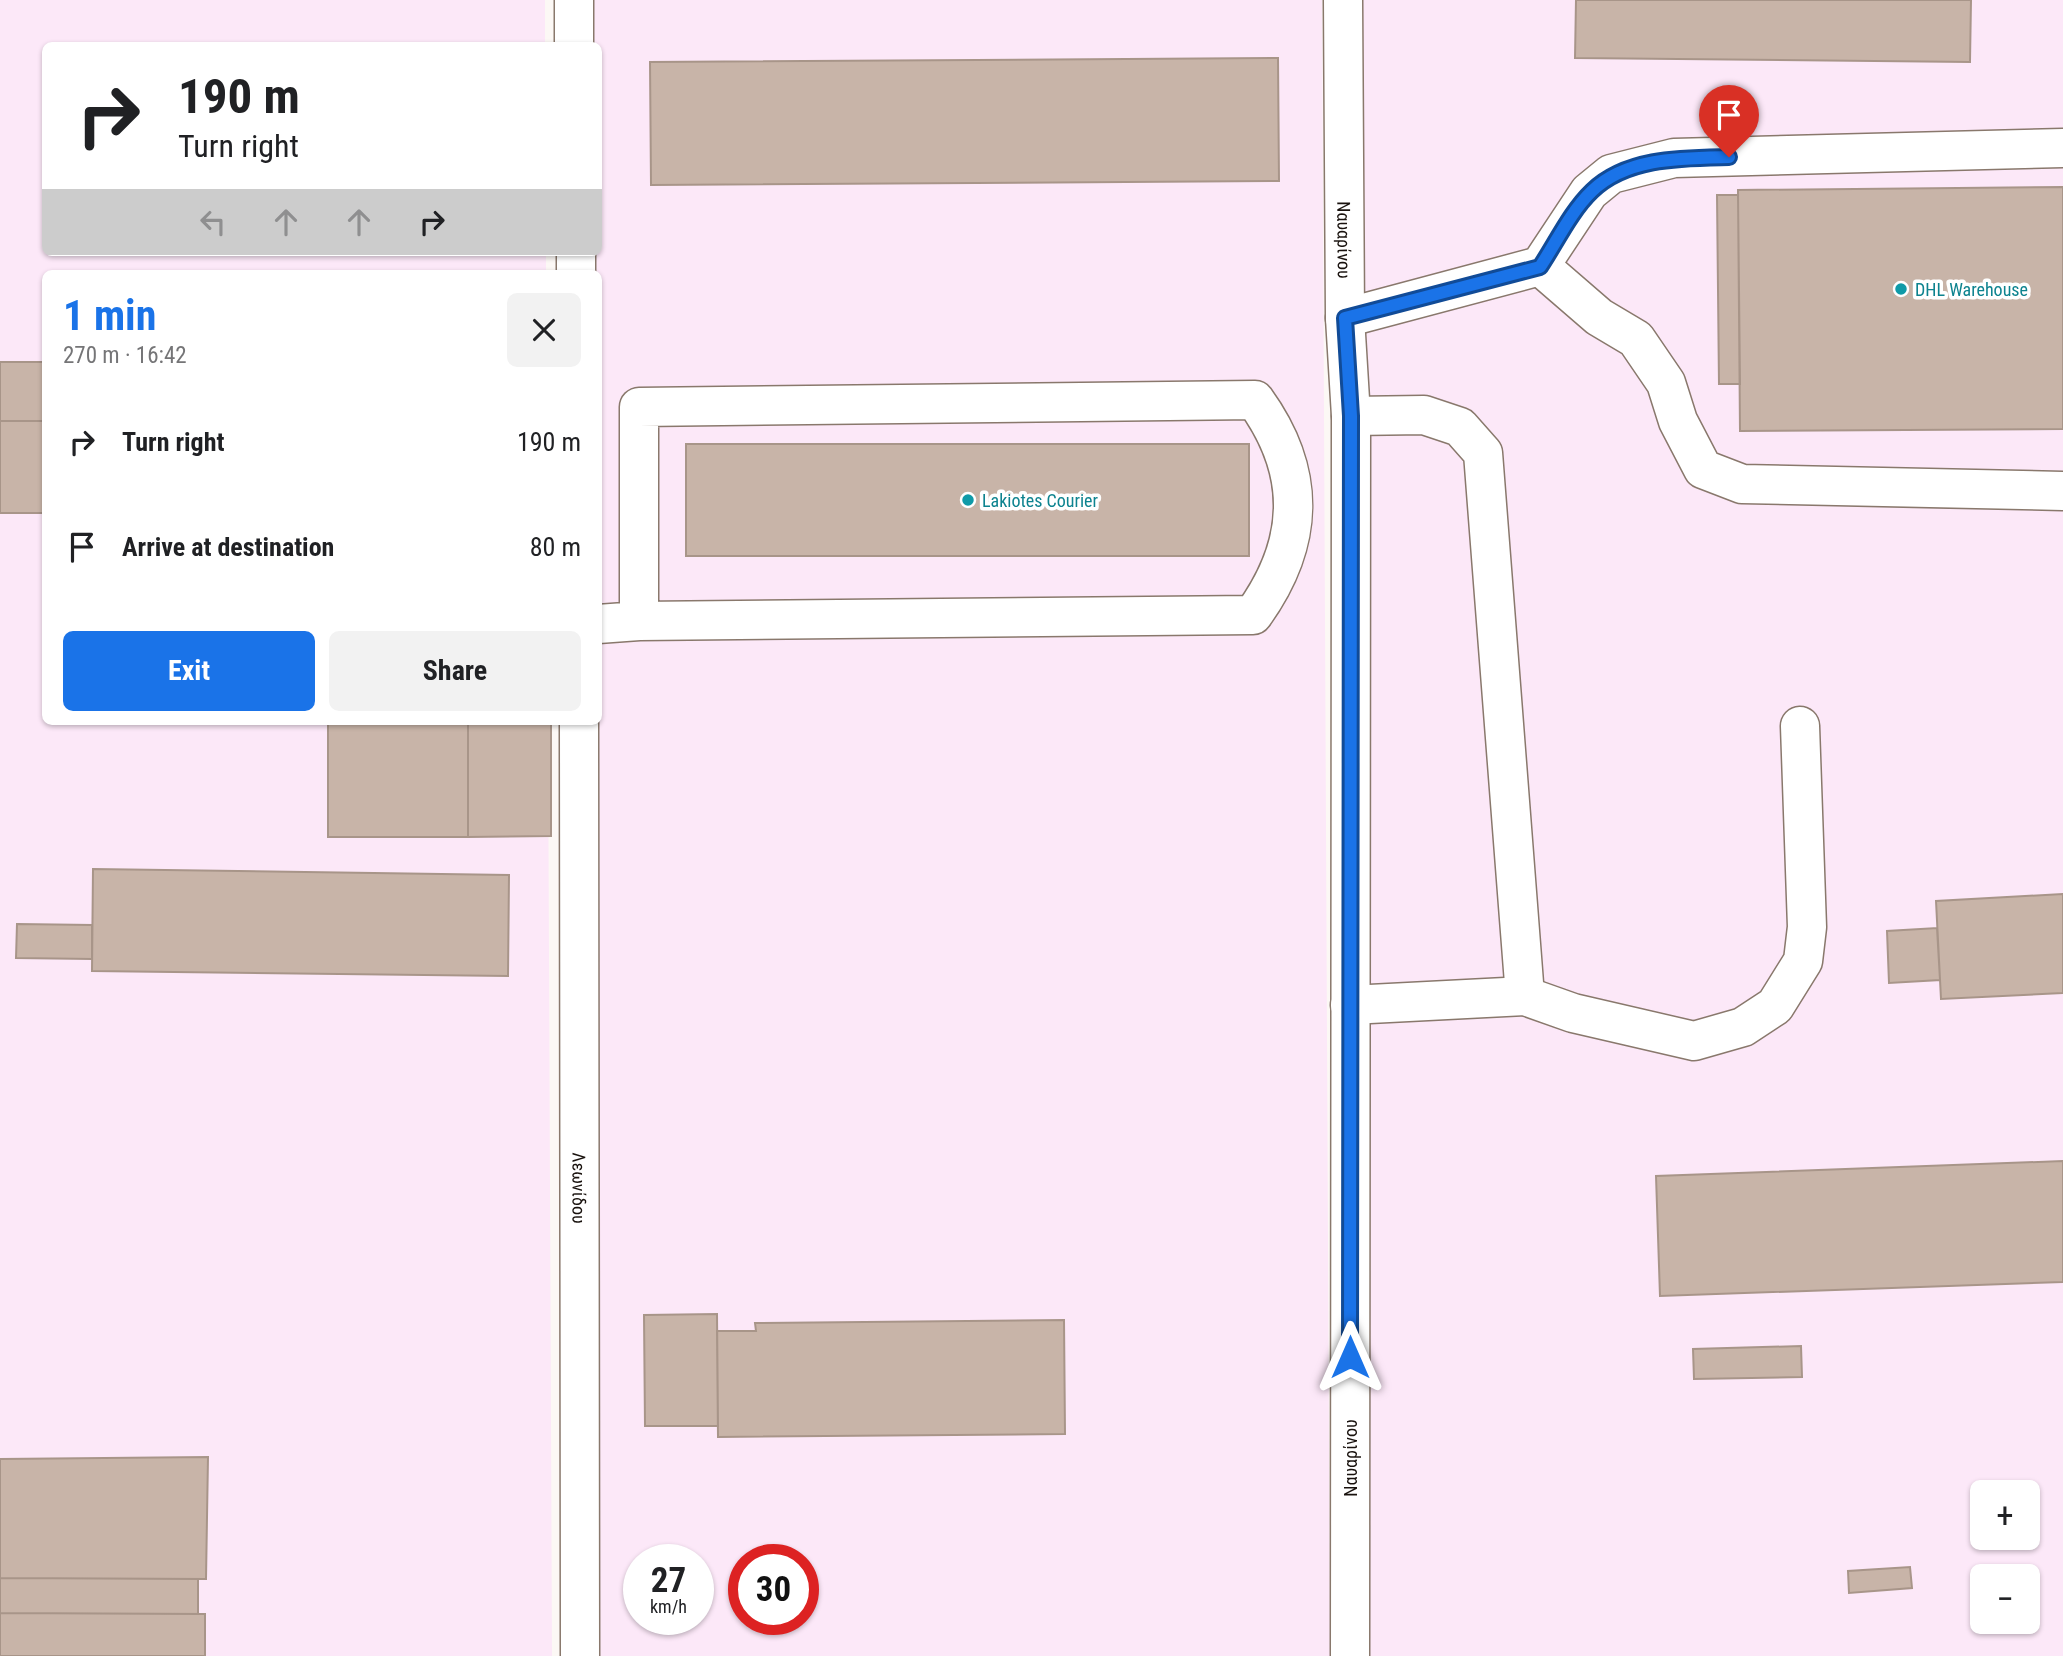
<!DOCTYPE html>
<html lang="en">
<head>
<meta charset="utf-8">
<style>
	body { margin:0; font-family:"Roboto Condensed",sans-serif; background:#f2f2f2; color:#202124; height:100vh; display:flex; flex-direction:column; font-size:26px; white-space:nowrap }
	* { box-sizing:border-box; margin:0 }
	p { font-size:23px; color:#757577 }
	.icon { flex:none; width:38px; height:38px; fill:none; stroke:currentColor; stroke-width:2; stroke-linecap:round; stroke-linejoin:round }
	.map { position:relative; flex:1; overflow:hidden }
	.sheet { position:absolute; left:42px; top:270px; width:560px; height:455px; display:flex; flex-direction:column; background:#fff; border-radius:10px; box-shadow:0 2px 5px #0004 }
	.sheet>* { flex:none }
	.hud { position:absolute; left:42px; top:42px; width:560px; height:214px; border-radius:10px; box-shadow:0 2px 5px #0004; background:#fff; color:#202124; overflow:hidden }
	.buttons { position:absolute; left:1970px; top:1480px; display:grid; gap:14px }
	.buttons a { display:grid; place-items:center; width:70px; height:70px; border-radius:10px; background:#fff; box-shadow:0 2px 5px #0004; font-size:35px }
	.speed { position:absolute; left:623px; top:1544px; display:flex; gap:14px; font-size:35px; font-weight:700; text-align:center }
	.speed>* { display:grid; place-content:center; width:91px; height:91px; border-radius:50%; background:#fff; box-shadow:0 2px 5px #0004; line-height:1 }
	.speed small { font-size:18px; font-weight:400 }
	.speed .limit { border:10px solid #d22; background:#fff; color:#111 }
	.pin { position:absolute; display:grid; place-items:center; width:60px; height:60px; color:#fff; margin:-72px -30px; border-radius:50% 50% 50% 0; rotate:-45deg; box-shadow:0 0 7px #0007 }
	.pin .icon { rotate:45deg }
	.me { position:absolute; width:77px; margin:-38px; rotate:0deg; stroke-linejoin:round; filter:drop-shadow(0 0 5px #0008) }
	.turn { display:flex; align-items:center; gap:24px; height:147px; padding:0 21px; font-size:32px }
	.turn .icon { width:91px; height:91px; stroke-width:2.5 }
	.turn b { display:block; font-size:49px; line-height:60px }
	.lanes { display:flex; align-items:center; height:66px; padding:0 21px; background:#0003; justify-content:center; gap:35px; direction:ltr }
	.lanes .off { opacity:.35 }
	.round { display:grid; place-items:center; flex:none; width:74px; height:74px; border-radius:10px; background:#f2f2f2 }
	.headline { display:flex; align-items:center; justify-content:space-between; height:119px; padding:0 21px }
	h1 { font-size:42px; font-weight:700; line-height:52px; color:#1a73e8 }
	.button { display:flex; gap:14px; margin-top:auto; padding:14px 21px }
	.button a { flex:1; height:80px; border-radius:10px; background:#1a73e8; color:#fff; font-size:28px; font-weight:700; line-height:80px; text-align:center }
	.button a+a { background:#f2f2f2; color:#202124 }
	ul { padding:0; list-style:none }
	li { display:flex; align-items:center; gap:21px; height:105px; padding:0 21px }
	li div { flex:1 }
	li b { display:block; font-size:26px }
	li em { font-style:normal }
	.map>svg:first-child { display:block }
	.industrial { fill:#fce8f8; fill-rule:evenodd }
	.building { fill:#c8b4a8; stroke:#a89589; stroke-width:2 }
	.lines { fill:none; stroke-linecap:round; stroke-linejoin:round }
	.minor-casing { stroke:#89786c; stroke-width:41 }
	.minor { stroke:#fff; stroke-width:38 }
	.route-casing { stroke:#114b97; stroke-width:18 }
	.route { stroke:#1a73e8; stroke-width:12 }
	.culture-dot { fill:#0f9aa8; stroke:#fff; stroke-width:2.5 }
	.labels { text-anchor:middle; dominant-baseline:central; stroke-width:7; stroke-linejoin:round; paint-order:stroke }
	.street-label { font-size:18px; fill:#19120e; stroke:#fff }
	.culture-label { font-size:18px; fill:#0d838f; stroke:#fff; text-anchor:start }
</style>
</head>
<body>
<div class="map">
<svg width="2063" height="1656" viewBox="0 0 2063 1656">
	<rect width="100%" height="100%" fill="#fcf8f5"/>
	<path class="industrial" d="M0,0H545V45L46,46V252H546V273H46V721H548L552,1656H0Z
		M590,0H1322L1330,1656H599L594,721H598V273H591V252H598V46L590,45ZM639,1559H698V1619H639ZM744,1559H803V1619H744Z
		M1337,0H2063V1656H1347ZM1983,1493H2028V1538H1983ZM1983,1577H2028V1622H1983Z"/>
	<path class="building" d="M1576,0H1971L1970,62L1575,58Z
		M1278,58L1279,181L651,185L650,62Z
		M2063,187V429L1740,431L1738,190Z
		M1717,195H1738L1740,384H1719Z
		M0,362H46V421H0Z
		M0,421H46V513H0Z
		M686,444H1249V556H686Z
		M328,721H468V837H328Z
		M468,721H551V836L468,837Z
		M93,869L509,875L508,976L92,971Z
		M2063,894V993L1941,999L1936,901Z
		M17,924L92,925V959L16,958Z
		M1937,928L1940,980L1889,983L1887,931Z
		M2063,1161V1282L1660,1296L1656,1176Z
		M717,1314L718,1426H645L644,1315Z
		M1064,1320L1065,1434L718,1437L717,1331H756L755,1323Z
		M1801,1346L1802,1377L1694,1379L1693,1349Z
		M208,1457L206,1579L0,1578V1459Z
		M1910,1567L1912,1588L1849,1593L1848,1571Z
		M0,1578L198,1579V1614L0,1613Z
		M0,1613L205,1614V1656H0Z"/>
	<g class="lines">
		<g class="minor-casing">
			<g id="minor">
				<path d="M574,0V46"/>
				<path id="s1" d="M1343,0L1345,318L1351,416L1350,1656"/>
				<path d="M576,252V273"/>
				<path d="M1540,266L1599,317L1636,339L1666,383L1678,421L1703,469L1742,484L2063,491"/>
				<path d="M1345,318L1540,266L1589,192L1611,174L1674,158L2063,148"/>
				<path d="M1351,416L1424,415L1460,427L1483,453L1525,996"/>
				<path d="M598,624L639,621L1253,615C1305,543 1307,472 1255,400L639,407V621"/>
				<path id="s2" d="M579,721L580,1656"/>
				<path d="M1350,1005L1525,996L1573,1013L1694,1041L1743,1027L1775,1006L1803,961L1807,927L1800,726"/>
			</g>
		</g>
		<use href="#minor" class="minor"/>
	</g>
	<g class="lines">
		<g class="route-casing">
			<path id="route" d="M1350,1357L1351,416L1345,318L1540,267C1556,243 1571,211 1592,191C1627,157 1684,158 1729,157"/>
		</g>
		<use href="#route" class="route"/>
	</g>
	<g class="culture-dot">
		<circle cx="1901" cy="289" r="7"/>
		<circle cx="968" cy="500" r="7"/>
	</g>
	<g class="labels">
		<g class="street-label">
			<text stroke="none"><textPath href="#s1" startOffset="240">Ναυαρίνου</textPath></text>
			<text stroke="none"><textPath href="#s2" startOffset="467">Λεωνίδου</textPath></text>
			<text transform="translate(1350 1458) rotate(-90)">Ναυαρίνου</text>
		</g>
		<g class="culture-label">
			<text x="1915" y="289">DHL Warehouse</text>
			<text x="982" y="500">Lakiotes Courier</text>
		</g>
	</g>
</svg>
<div class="buttons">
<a>+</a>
<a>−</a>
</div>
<div class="speed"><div>27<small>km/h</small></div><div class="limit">30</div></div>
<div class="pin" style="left:1729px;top:157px;background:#d93025"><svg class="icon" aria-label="arrive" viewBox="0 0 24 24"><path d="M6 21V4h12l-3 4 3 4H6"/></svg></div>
<svg class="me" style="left:1350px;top:1357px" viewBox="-20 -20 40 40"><path d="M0-17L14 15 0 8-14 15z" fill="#1a73e8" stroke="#fff" stroke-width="4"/></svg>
<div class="hud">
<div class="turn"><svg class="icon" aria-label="right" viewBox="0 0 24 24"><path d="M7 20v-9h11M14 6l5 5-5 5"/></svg><div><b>190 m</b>Turn right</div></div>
<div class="lanes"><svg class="icon off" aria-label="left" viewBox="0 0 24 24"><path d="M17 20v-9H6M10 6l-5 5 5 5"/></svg><svg class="icon off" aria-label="ahead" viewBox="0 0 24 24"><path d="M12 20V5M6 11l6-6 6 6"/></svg><svg class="icon off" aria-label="ahead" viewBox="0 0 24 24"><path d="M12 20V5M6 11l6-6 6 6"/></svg><svg class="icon" aria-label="right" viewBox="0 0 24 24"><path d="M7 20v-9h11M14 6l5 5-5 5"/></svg></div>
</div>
<section class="sheet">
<div class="headline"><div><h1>1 min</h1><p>270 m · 16:42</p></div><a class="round"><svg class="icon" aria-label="close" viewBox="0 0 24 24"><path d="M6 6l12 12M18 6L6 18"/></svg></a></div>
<ul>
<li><svg class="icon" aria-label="right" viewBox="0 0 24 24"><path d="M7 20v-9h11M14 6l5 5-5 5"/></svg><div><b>Turn right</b></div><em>190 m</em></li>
<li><svg class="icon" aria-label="arrive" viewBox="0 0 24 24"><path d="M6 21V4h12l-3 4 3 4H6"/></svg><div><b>Arrive at destination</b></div><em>80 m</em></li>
</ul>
<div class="button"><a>Exit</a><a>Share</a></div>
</section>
</div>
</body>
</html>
